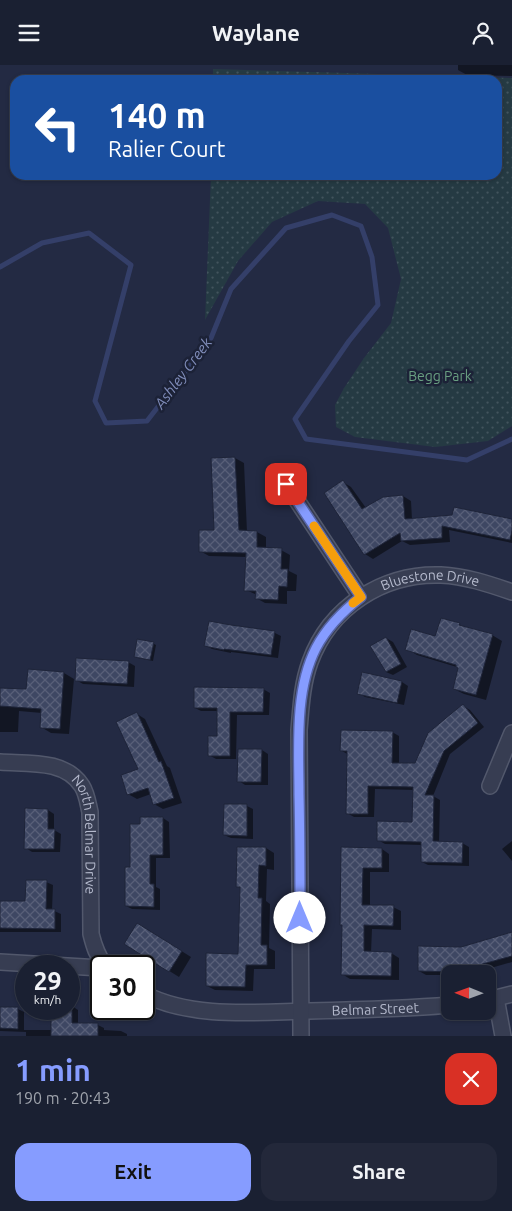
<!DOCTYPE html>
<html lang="en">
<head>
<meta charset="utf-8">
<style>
	body { margin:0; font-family:Ubuntu,sans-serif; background:#23283a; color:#f1f3f6; height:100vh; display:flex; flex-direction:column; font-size:19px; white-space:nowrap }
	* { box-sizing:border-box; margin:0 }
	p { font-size:16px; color:#9fa3ac }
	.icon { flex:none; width:28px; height:28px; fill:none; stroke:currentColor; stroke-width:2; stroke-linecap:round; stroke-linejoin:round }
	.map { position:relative; height:971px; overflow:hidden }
	.panel { display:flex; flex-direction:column; background:#1a2032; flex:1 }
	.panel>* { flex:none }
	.top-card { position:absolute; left:10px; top:10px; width:492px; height:105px; border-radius:15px; box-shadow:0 1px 4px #0004,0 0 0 1px #383e4d; background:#1a4fa0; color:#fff; overflow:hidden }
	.needle { width:32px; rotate:271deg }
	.tools { position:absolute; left:441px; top:900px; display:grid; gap:10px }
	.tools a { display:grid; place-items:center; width:55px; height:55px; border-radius:10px; background:#1a2032; box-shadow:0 1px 4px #0004,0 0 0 1px #383e4d; font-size:25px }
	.speed { position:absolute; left:15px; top:890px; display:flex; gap:10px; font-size:25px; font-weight:700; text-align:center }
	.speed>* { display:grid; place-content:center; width:65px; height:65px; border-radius:50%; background:#1a2032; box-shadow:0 1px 4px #0004,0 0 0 1px #383e4d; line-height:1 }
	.speed small { font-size:12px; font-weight:400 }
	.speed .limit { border:2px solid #111; border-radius:8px; background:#fff; color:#111 }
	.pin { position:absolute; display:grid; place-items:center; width:42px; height:42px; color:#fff; margin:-21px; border-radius:10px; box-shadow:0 2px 8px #0006 }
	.me { position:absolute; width:55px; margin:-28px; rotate:0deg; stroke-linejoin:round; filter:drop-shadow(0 0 4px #0008) }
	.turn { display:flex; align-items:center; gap:18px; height:105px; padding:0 15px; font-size:22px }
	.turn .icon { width:65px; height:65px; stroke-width:2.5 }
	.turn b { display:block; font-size:35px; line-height:42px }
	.round { display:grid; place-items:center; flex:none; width:52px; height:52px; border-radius:15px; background:#23283a }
	.head { display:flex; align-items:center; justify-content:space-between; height:85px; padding:0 15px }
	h1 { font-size:30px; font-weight:700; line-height:38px; color:#869cff }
	.button { display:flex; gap:10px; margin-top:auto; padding:10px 15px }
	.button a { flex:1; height:58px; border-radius:15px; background:#869cff; color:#111; font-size:20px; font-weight:700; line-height:58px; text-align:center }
	.button a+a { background:#23283a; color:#f1f3f6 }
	header { display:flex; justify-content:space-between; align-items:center; height:65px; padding:0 15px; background:#1a2032; font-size:22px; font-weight:700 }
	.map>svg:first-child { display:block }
	.park { fill:url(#park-dots) }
	.shadow { fill:#0007 }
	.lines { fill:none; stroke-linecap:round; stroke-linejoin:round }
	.stream { stroke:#343f69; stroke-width:5 }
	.building { fill:url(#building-cross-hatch); stroke:#1e2439 }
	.street-casing { stroke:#52586c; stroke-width:18 }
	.street { stroke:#373d52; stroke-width:15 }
	.route-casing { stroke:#5765a6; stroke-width:12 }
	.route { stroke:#869cff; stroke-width:9 }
	.slow { stroke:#f59e0b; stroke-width:9 }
	.labels { text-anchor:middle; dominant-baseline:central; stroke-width:5; stroke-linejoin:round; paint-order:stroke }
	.park-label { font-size:14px; fill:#699f81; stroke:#1c2237 }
	.street-label { font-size:14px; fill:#b4b9cc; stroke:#1c2237 }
	.water-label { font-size:15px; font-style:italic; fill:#808dba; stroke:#1c2237 }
</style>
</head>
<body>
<header><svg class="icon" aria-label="menu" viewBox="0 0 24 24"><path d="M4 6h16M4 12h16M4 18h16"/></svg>Waylane<svg class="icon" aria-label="person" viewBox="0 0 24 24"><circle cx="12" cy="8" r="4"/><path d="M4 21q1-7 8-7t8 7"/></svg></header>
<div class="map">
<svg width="512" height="971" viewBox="0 0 512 971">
	<defs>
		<pattern id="park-dots" width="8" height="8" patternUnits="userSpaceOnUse" patternTransform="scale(1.25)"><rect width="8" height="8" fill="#253a43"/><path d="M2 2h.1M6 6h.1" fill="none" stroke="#42545d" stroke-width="1.8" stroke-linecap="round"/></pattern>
		<pattern id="building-cross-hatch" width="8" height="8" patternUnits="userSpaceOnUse" patternTransform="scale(1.25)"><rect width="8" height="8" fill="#3e4763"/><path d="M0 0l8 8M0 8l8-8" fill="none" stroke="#585f78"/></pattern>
	</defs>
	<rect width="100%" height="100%" fill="#232a43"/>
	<path class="park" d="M213,4L512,13V361L488,376L435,382L355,372L336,362L335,340L344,323L364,293L391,258L401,214L388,163L365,139L318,136L272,157L238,196L205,255L211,110H498V15H213Z"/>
	<path class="shadow" d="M458,0H512V11L467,10L458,5Z
		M235,393L244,398L247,467H257L266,472V484L281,485L290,490L289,506L297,510L296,526H287V539L265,538L256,533L257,530L246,525L247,492L209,491L200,486L216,466Z
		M343,417L351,422L366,443L403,431L411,436L412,454L512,455V478L449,465L450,477L410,480L402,476L373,494L365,489Z
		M459,559L465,563L492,570L502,576L486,635L464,629L454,624L460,603L417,590L407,584L436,572Z
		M275,568L281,571L278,593L231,587V588L212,584L205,580Z
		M386,573L393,577L407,602L393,610L386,607Z
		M154,579L156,580L153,596L138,593Z
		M128,597L135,601L134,622L83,619L76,615Z
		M64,608L74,614L69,669L51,668L41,662L42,648L19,646L18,667H0V625H27Z
		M402,617L408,621L404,640L365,632L358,628Z
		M263,624L270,628L269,650H237L236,694H216L209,690L218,672V646H201L195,643Z
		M463,641L470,645L484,662L450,689L433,731L440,735L439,778H462L469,782V801L428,800L422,797V780L385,779L378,775L413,758L414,725L375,724L374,752H354L347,748L349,690L342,686L392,667L399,671V699L416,700Z
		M137,649L145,654L167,701L170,703L182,738L163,744L154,739L151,729L137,734L128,729L140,705Z
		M262,685L268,689V720H245L239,716Z
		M247,741L253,744V774L231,773L224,770Z
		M48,745L54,749V765L61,769L60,787H32L26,783Z
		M163,753L169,757L170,793H156V822L160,824V845L132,844L126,841L131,803Z
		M512,776V796L502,784Z
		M266,783L274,788V805L267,804L266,836L270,839L269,883L275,886V904H254L253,926L215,925L207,921L240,890L241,823L237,821Z
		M342,784H382L389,789V807H370V841L393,842L401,846V865L372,864L371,888H391L399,893V915L350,914L342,909Z
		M46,817L53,820L52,845L61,849V867H0V837H27Z
		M148,865L191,892L179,912L126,879Z
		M512,869V897L470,909H450V910H426L419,906L461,883Z
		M69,941H72L78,945V959L98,960L104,963V965L121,966L127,969V971H26V967L0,966V943L18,944L24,947V965H52V944H69Z"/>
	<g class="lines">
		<path class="stream" d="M0,202L42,178L89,168L131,200L95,336L106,358L147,356L211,273L231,224L286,163L332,150L361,161L372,192L378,240L349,276L295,354L306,374L467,395L512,374"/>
	</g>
	<path class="building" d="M235,392L239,465L257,466V482L282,483L281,504H288L287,522L279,521L278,535L255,534L256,526H244L246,488L199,487V465H214L211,393Z
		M343,415L362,444L383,432L403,430L405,454L452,450L454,442L512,454V465L510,475L442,461V473L401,476L400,468L364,490L324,428Z
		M441,553L460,558L459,560L493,569L476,630L453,624L458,603L456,602V600L405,585L411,564L435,571Z
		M209,556L231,560L275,566L271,590L224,584V585L204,581Z
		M386,572L401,599L386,607L370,581Z
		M137,574L154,577L150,595L134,592Z
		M76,593L129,596L127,619L75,616Z
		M28,604L64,607L60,664L40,663L41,644L0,641V623L26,624Z
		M362,607L402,616L397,638L357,629Z
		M194,622L264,623L263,647H230V691H208V671H217V643H194Z
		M463,639L478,658L444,686L425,730H434L433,776L463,777L462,798L421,797V777L377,776V756L412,757L413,722L368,721V749H346L347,686H340L341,665L393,666L392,698H415L428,668Z
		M137,647L159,697L161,696L174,733L153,740L148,723L127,730L121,710L138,704L116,657Z
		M238,684H262L261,717H237Z
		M224,739H247V771L223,770Z
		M25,743L48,744V764H55L54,784H24Z
		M140,752H163V790H150V819H154V842L125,841V802H130V759H140Z
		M237,782H266V801L259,800L258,833H262L261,880H267V900H246L245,922L206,921V888L238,889L240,822H236Z
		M341,782L382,783V803H363L362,840H394L393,861L364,860V886L392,887L391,911L341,910L342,860H340Z
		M26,815H47L46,844H55V864L0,863V836H25Z
		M137,858L182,886L169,907L124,879Z
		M512,867V891L461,905V907L418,906V881L461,882Z
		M0,942H18V964L0,963Z
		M51,944H72V958H98V971H51Z"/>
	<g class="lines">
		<g class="street-casing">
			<g id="street">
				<path d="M286,419L361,532"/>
				<path id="s1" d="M0,697C27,699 65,694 82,721C87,729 88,739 90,747L91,869C94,881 97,891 105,901"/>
				<path d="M490,721L512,668"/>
				<path d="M0,897L101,903"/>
				<path id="s2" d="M144,929C192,954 257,947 309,946C356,945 403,944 450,940"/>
				<path d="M496,933L503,971"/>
				<path d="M488,935L512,929"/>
				<path id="s3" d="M301,971L299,665C301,642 302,619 310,597C330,542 383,508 441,510C465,511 489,519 512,527"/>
			</g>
		</g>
		<use href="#street" class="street"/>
	</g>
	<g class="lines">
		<g class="route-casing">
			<path id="route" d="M286,419L361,532C343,546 327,562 316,583C294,626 299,683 299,730C300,771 300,812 300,853"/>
		</g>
		<use href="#route" class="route"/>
		<path class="slow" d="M314,461L361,532L353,538"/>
	</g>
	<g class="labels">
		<g class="park-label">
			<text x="440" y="311">Begg Park</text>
		</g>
		<g class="street-label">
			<text stroke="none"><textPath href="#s3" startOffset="532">Bluestone Drive</textPath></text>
			<text stroke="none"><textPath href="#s1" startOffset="138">North Belmar Drive</textPath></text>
			<text stroke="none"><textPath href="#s2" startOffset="234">Belmar Street</textPath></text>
		</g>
		<g class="water-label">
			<text transform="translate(183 308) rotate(-53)">Ashley Creek</text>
		</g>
	</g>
</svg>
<div class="tools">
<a><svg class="needle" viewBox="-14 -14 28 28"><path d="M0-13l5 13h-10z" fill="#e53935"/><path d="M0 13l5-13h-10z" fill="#9fa3ac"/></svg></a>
</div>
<div class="speed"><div>29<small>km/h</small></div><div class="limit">30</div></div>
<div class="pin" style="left:286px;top:419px;background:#d93025"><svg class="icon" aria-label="arrive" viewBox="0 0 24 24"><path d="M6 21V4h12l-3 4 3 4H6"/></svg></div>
<svg class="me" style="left:300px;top:853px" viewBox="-20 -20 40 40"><circle r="19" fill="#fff"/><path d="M0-13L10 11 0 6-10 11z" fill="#869cff"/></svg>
<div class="top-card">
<div class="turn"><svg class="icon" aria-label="left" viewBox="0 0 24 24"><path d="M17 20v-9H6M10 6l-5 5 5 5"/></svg><div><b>140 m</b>Ralier Court</div></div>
</div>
</div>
<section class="panel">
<div class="head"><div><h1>1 min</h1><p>190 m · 20:43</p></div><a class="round" style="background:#d93025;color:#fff"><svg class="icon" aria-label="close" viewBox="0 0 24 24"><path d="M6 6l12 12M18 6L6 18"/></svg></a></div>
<div class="button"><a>Exit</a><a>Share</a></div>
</section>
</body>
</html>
